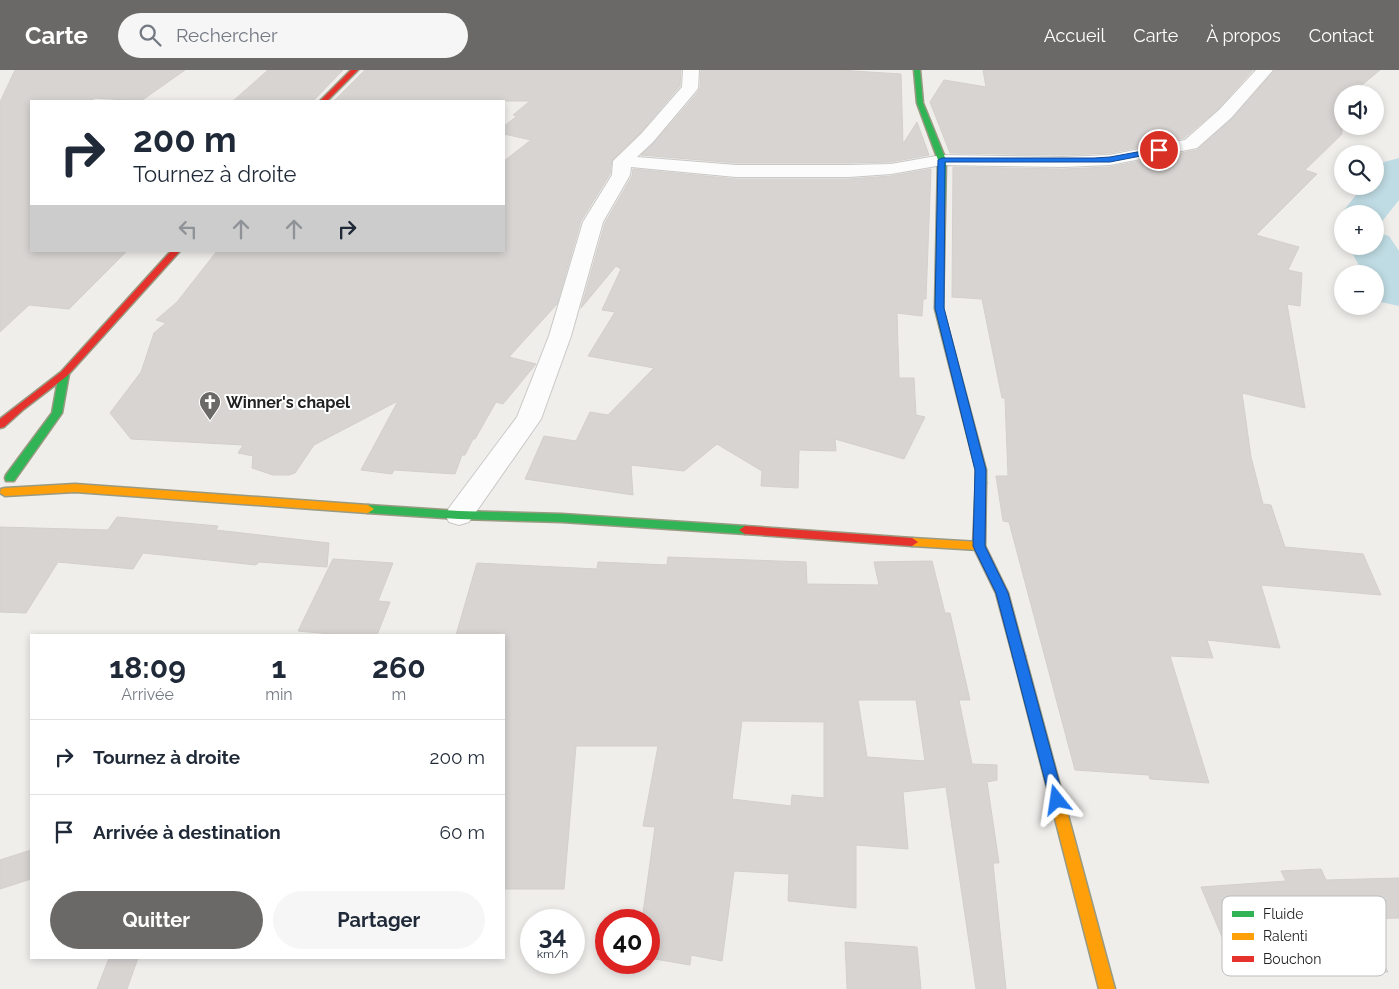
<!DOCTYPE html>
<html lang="fr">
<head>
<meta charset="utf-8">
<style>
	body { margin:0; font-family:Raleway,sans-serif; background:#f6f6f7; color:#1f2937; height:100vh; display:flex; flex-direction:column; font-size:19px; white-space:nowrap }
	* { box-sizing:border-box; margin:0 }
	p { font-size:16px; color:#747a83 }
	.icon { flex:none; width:28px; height:28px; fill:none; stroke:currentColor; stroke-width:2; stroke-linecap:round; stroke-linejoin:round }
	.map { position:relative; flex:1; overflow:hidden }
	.sheet { position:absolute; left:30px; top:564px; width:475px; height:325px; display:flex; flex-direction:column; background:#fff; border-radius:0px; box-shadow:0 2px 8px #0003 }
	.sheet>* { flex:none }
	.banner { position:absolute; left:30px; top:30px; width:475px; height:152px; border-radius:0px; box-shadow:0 2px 8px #0003; background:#fff; color:#1f2937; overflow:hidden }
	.tools { position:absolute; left:1334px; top:15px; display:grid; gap:10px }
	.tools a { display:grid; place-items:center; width:50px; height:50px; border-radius:50%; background:#fff; box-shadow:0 2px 8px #0003; font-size:25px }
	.speed { position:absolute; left:520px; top:839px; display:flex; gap:10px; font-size:25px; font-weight:700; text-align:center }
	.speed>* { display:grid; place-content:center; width:65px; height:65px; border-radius:50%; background:#fff; box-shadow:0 2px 8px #0003; line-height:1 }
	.speed small { font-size:12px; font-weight:400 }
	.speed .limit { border:8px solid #d22; background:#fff; color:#111 }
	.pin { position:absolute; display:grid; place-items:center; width:42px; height:42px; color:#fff; margin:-21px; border:2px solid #fff; border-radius:50%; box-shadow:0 1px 5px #0007 }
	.me { position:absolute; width:55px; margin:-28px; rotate:345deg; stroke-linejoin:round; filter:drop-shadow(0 0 4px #0008) }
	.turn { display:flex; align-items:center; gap:18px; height:105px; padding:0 20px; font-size:22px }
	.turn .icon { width:65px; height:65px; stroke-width:2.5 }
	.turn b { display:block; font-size:35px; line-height:42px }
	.lanes { display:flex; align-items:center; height:48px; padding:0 20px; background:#0003; justify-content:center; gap:25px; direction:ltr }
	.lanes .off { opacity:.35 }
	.eta { display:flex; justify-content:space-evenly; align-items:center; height:85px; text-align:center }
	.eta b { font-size:30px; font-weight:700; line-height:35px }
	.primary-button { display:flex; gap:10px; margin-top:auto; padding:10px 20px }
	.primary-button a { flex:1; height:58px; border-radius:30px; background:#6a6968; color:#fff; font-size:20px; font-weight:700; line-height:58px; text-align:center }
	.primary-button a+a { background:#f6f6f7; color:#1f2937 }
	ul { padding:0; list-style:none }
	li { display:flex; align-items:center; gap:15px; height:75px; padding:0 20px; border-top:1px solid #e0e1e3 }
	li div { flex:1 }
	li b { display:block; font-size:19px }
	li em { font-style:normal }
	header { display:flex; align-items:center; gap:30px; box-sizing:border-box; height:70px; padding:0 25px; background:#6a6968; color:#fff }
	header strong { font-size:24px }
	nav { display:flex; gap:28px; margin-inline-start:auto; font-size:18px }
	.search { width:350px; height:45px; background:#f6f6f7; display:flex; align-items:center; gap:12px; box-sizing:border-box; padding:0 18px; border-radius:28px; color:#747a83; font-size:19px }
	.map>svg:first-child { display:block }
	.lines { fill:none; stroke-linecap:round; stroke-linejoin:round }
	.river { fill:#bfdbe3; fill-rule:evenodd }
	.building { fill:#d7d4d2; stroke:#d3d0cc; fill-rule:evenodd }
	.street-casing { stroke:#c9c8c7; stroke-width:2 }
	.fast-casing { stroke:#999a82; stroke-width:3 }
	.slow-casing { stroke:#999a82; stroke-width:3 }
	.jam-casing { stroke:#999a82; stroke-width:3 }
	.street { fill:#fdfcfc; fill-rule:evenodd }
	.fast { fill:#30b455; fill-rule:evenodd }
	.slow { fill:#ff9f0a; fill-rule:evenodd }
	.jam { fill:#e5322d; fill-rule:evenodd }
	.route { fill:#1a73e8; stroke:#114b97 }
	.labels { text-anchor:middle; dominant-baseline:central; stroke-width:4; stroke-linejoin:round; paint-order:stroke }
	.poi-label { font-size:16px; font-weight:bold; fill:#222; stroke:#fff; text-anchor:start }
	.key { fill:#fff; stroke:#bdbdbd; stroke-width:1 }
	.key-label { font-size:14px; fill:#222 }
</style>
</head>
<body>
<header>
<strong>Carte</strong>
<div class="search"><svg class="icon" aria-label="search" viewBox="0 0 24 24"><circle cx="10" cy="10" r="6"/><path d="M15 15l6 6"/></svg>Rechercher</div>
<nav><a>Accueil</a><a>Carte</a><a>À propos</a><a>Contact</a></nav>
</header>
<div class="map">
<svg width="1399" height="919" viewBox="0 0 1399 919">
	<rect width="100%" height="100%" fill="#f0eeeb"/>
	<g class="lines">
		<path class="river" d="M1399,88V130L1380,154L1375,155V144H1342V146L1341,144L1363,116H1375V102L1384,92Z
			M1375,162L1389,166L1399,181V236L1381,232L1375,223V204H1364L1348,176H1375Z"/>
	</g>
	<path class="building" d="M15,0H185L141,31L95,28L90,31H31V181H127L69,239L29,235L0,262V32Z
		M268,0H343L313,31H233Z
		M365,0H681L680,16L640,63L612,90L610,104L581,151L557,234L509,287L536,294L503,334L496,332L475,369H473L465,385H462L455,404L394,400L392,404L361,400L398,331L314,375L295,403L289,405H273L252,398L253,386L238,383L243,375L131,369L110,343L141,302L154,263L166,253L156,250L177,232L217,181H504V91L531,70L504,64V56L517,46L513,45L530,31H334Z
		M701,0H838L901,4L903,74L917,52L929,85L891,92L849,93H736L641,85L654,73L698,22L700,18Z
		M983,0H1253L1218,39L1184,68L1110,83L1063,85L950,83L930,32L944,10L986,17Z
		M1275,0H1380L1351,24H1342V64L1305,100L1317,104L1256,165L1299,177L1288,200L1302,203L1300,236L1287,234L1305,338L1242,323L1251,387L1263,434L1271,435L1285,477L1363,484L1381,525L1261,515L1280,578L1207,570L1213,588L1170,586L1209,713L1150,709L1149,705L1075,700L1009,452L1003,451L996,406H1008L1005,328H1002L982,229L952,227L953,97L1063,99L1110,97L1197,80L1232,49Z
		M633,99L736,109H849L891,106L931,99L926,229H923L922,246L897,243L899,308H914L916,345L925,347L904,389L835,369L836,381L799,380L798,418L761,416L762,401L717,374L684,401L631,395L633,425L525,409L544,366L576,371L590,342L608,345L654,298L588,286L615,242L602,240L621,199L616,196L581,238L605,153L632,106Z
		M117,447L218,456L216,460L329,473L327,497L259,492L256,495L143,483L133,499L58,492L26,543L0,542V457L108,460Z
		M668,487L806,492L807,514L879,515L874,492L932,491L945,543H950L970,630H959L972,694L997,695V710L987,712L999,793H993L1006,919H976L946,717L903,722L908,779L856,775V838L788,831L789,804L734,801L722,891L691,885L690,895L649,888V850H642L655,757L643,756L658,676H576L564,819H504V565H456L477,493L597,499L598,492L667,495ZM858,630H916L925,691L867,687ZM742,651L824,652V728L792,725L791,736L732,729Z
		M333,489L393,493L378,531L390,532L377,565H342L298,561Z
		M31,780V809L0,819V790Z
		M1321,799L1326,810L1399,808V848L1361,849L1388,902L1350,903L1342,885L1233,893L1201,817L1286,811L1281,801Z
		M845,872L917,877L921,919H847Z
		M109,888H138L127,919H97Z"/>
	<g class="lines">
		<g class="street-casing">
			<path id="street" d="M683,0H699L698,18L696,21L653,72L637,87L736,95H849L891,94L942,85L1063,87L1110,85L1185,70L1219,40L1256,0H1273L1231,48L1197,78L1110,95L1063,97L942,95L891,104L849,107H736L631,97L630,105L603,152L571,266L541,349L469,452L459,455L449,452L445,445L449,438L517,347L549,266L583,152L612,105L613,91L641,64L682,17Z"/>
		</g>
		<g class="fast-casing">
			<path id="fast" d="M914,0H920L923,33L946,90L943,239L986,400V413L981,417L976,413V400L935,239L938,90L917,33Z
				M64,301L69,304L62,343L14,411H6L5,408L6,405L52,343L59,304Z
				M368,435L459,441L562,444L745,456L751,460L745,464L562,452L459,449L368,443L362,439Z"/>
		</g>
		<g class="slow-casing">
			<path id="slow" d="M75,414L368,435L374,439L368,443L75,422L5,426L0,423L1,419L5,418Z
				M912,468L979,472L983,473L985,476L983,479L979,480L912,476L906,472Z
				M1019,581L1023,582L1025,586L1115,919H1099L1013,586L1015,582Z"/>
		</g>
		<g class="jam-casing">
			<path id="jam" d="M351,0H358L327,31H320Z
				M171,181H180L67,306L24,339L4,357L0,358V349L61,302Z
				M981,409L986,413L985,476L1008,523L1025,586L1023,590L1019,591L1015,590L1013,586L996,523L973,476L976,413Z
				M745,456L912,468L918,472L912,476L745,464L739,460Z"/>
		</g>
		<use href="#street" class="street"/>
		<use href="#fast" class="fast"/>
		<use href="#slow" class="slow"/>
		<use href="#jam" class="jam"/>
	</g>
	<path class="route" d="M1159,78H1161V82L1110,92H945L944,238L986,400L985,476L1008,523L1064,730L1062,735L1057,737L1052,735L1050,730L996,523L973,476L975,400L935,238L938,90L942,88H1094L1110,87Z"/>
	<defs>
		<g id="church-pin" transform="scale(1.125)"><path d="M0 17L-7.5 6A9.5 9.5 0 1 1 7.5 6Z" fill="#6a6968" stroke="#fff"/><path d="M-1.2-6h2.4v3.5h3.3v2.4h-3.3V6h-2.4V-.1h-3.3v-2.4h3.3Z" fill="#fff"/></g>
	</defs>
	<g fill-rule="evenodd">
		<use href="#church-pin" x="210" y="332"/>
	</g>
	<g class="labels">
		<g class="poi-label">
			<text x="226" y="332">Winner's chapel</text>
		</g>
	</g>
	<rect x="1222" y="826" width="164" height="80" rx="8" class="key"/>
	<rect x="1232" y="841" width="22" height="6" fill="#30b455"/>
	<rect x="1232" y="863" width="22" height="7" fill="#ff9f0a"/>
	<rect x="1232" y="886" width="22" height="6" fill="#e5322d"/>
	<g class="key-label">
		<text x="1263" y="849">Fluide</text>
		<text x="1263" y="871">Ralenti</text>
		<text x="1263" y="894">Bouchon</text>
	</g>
</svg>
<div class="tools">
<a><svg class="icon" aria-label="sound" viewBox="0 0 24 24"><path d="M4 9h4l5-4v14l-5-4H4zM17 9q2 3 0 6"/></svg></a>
<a><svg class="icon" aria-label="search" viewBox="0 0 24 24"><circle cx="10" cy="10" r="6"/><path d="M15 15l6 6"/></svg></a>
<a>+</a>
<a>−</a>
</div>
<div class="speed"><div>34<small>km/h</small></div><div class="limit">40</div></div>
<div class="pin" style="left:1159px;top:80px;background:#d93025"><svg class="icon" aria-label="arrive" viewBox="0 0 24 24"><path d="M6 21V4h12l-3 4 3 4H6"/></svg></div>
<svg class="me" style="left:1057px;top:730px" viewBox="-20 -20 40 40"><path d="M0-17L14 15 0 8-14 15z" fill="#1a73e8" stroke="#fff" stroke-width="4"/></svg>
<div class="banner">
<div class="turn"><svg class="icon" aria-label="right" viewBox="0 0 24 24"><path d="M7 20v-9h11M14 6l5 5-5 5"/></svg><div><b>200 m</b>Tournez à droite</div></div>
<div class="lanes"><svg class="icon off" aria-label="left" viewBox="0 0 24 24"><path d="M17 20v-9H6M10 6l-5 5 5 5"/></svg><svg class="icon off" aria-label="ahead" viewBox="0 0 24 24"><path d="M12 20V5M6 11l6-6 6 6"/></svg><svg class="icon off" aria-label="ahead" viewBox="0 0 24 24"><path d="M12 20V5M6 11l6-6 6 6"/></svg><svg class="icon" aria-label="right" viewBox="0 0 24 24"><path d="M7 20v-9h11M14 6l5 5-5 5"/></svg></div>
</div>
<section class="sheet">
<div class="eta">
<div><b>18:09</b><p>Arrivée</p></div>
<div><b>1</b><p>min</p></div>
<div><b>260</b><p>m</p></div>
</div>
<ul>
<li><svg class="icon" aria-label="right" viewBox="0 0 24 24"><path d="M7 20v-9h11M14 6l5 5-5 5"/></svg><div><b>Tournez à droite</b></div><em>200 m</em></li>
<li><svg class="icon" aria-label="arrive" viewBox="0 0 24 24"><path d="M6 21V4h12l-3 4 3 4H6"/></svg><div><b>Arrivée à destination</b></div><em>60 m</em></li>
</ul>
<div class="primary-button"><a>Quitter</a><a>Partager</a></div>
</section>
</div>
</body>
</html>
